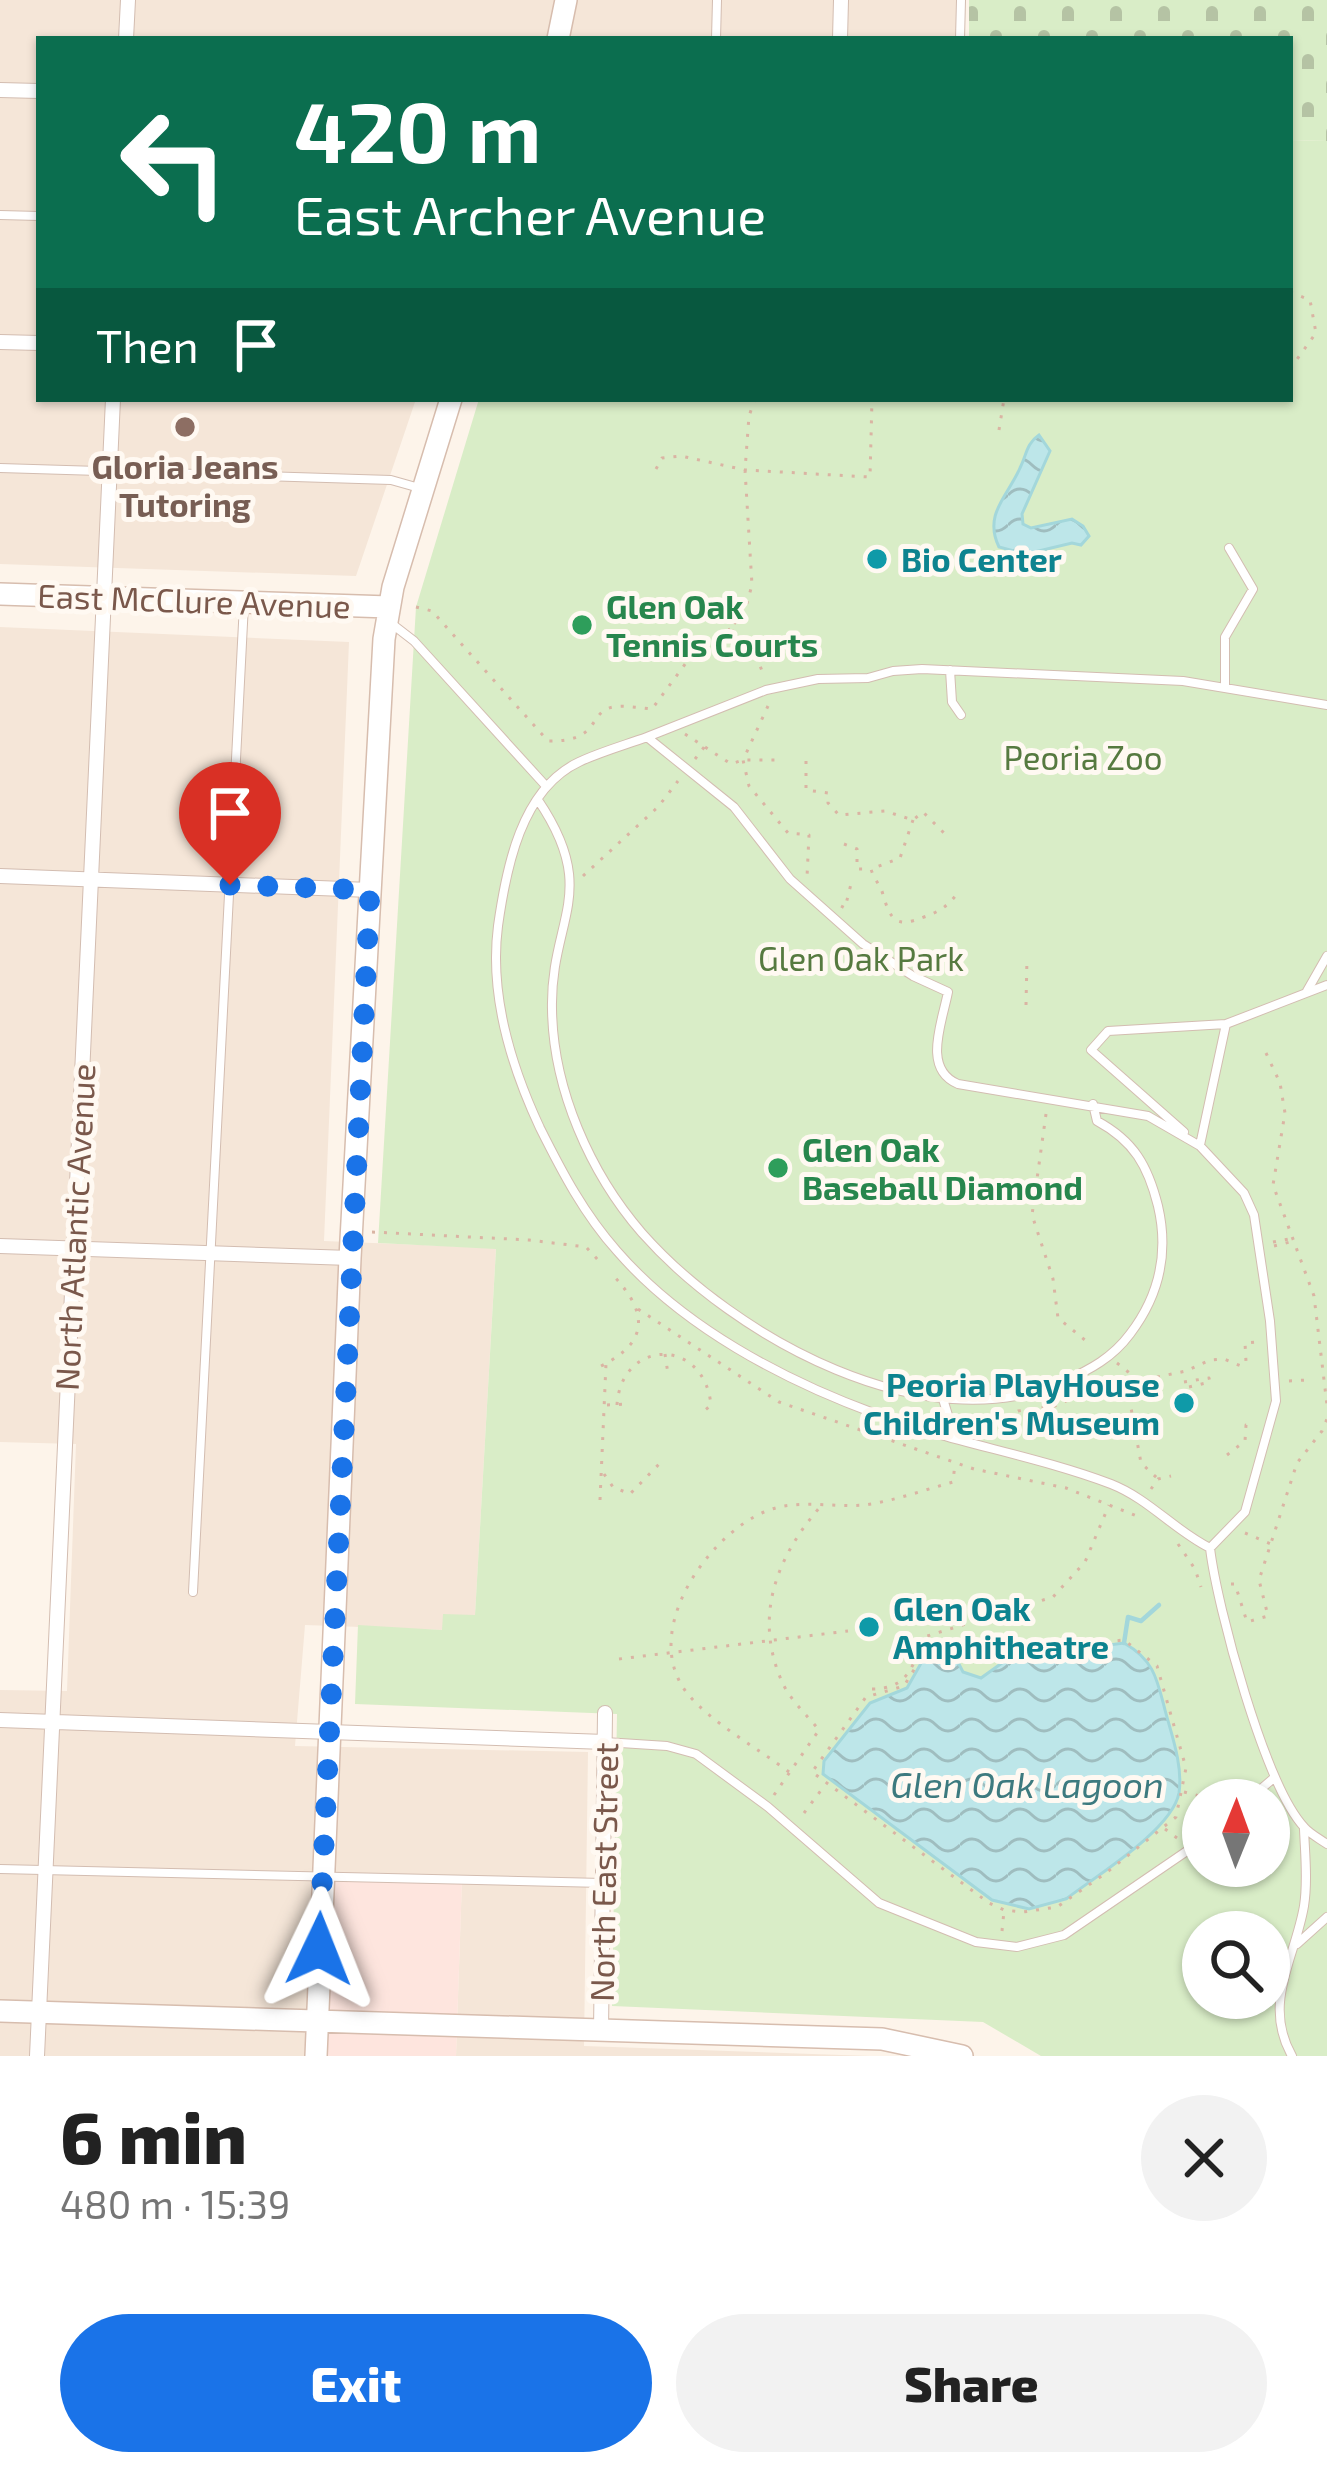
<!DOCTYPE html>
<html lang="en">
<head>
<meta charset="utf-8">
<style>
	body { margin:0; font-family:"Exo 2",sans-serif; background:#f2f2f2; color:#222; height:100vh; display:flex; flex-direction:column; font-size:45px; white-space:nowrap }
	* { box-sizing:border-box; margin:0 }
	p { font-size:39px; color:#767676 }
	.icon { flex:none; width:66px; height:66px; fill:none; stroke:currentColor; stroke-width:2; stroke-linecap:round; stroke-linejoin:round }
	.map { position:relative; height:2056px; overflow:hidden }
	.details { display:flex; flex-direction:column; background:#fff; flex:1 }
	.details>* { flex:none }
	.banner { position:absolute; left:36px; top:36px; width:1257px; height:366px; border-radius:0px; box-shadow:0 3px 9px #0004; background:#0b6e4f; color:#fff; overflow:hidden }
	.needle { width:78px; rotate:1deg }
	.buttons { position:absolute; left:1182px; top:1779px; display:grid; gap:24px }
	.buttons a { display:grid; place-items:center; width:108px; height:108px; border-radius:50%; background:#fff; box-shadow:0 3px 9px #0004; font-size:60px }
	.pin { position:absolute; display:grid; place-items:center; width:102px; height:102px; color:#fff; margin:-123px -51px; border-radius:50% 50% 50% 0; rotate:-45deg; box-shadow:0 0 12px #0007 }
	.pin .icon { rotate:45deg }
	.me { position:absolute; width:132px; margin:-66px; rotate:2deg; stroke-linejoin:round; filter:drop-shadow(0 0 9px #0008) }
	.turn { display:flex; align-items:center; gap:42px; height:252px; padding:0 60px; font-size:54px }
	.turn .icon { width:156px; height:156px; stroke-width:2.5 }
	.turn b { display:block; font-size:84px; line-height:102px }
	.then { display:flex; align-items:center; height:114px; padding:0 60px; background:#0003; gap:24px; font-size:45px }
	.round { display:grid; place-items:center; flex:none; width:126px; height:126px; border-radius:63px; background:#f2f2f2 }
	.overview { display:flex; align-items:center; justify-content:space-between; height:204px; padding:0 60px }
	h1 { font-size:72px; font-weight:800; line-height:90px }
	.button { display:flex; gap:24px; margin-top:auto; padding:24px 60px }
	.button a { flex:1; height:138px; border-radius:72px; background:#1a73e8; color:#fff; font-size:48px; font-weight:800; line-height:138px; text-align:center }
	.button a+a { background:#f2f2f2; color:#222 }
	.map>svg:first-child { display:block }
	.residential { fill:#f5e6d8 }
	.commercial { fill:#fee5de }
	.green { fill:#d9edc7; fill-rule:evenodd }
	.cemetery { fill:url(#cemetery-stones) }
	.water { fill:url(#water-waves); stroke:#a3d7db; stroke-width:3 }
	.lines { fill:none; stroke-linecap:round; stroke-linejoin:round }
	.stream { stroke:#a3d7db; stroke-width:4.5 }
	.lane-casing { stroke:#d3bdb1; stroke-width:10 }
	.street-casing { stroke:#d3bdb1; stroke-width:16 }
	.secondary-casing { stroke:#d7bdae; stroke-width:24 }
	.path { stroke:#dab4a3; stroke-width:3; stroke-dasharray:3 9; stroke-linecap:butt }
	.lane { stroke:#fff; stroke-width:8 }
	.street { stroke:#fff; stroke-width:14 }
	.secondary { stroke:#fff; stroke-width:21 }
	.route { stroke:#1a73e8; stroke-width:21; stroke-dasharray:0 37.8 }
	.education-dot { fill:#8d6e63; stroke:#fff9f2; stroke-width:4.5 }
	.culture-dot { fill:#0f9aa8; stroke:#fff9f2; stroke-width:4.5 }
	.leisure-dot { fill:#2e9e5b; stroke:#fff9f2; stroke-width:4.5 }
	.labels { text-anchor:middle; dominant-baseline:central; stroke-width:10; stroke-linejoin:round; paint-order:stroke }
	.education-label { font-size:33px; font-weight:bold; fill:#785e54; stroke:#fff9f2 }
	.culture-label { font-size:33px; font-weight:bold; fill:#0d838f; stroke:#fff9f2; text-anchor:start }
	.street-label { font-size:33px; fill:#7a584b; stroke:#fff9f2 }
	.leisure-label { font-size:33px; font-weight:bold; fill:#27864d; stroke:#fff9f2; text-anchor:start }
	.park-label { font-size:33px; fill:#567a40; stroke:#fff9f2 }
	.water-label { font-size:36px; font-style:italic; fill:#3d7a7f; stroke:#fff9f2 }
</style>
</head>
<body>
<div class="map">
<svg width="1327" height="2056" viewBox="0 0 1327 2056">
	<defs>
		<pattern id="cemetery-stones" width="16" height="16" patternUnits="userSpaceOnUse" patternTransform="scale(3)"><rect width="16" height="16" fill="#d9edc7"/><path d="M2 7V4a2 2 0 0 1 4 0v3zM10 15v-3a2 2 0 0 1 4 0v3z" fill="#b5c3a4"/></pattern>
		<pattern id="water-waves" width="16" height="10" patternUnits="userSpaceOnUse" patternTransform="scale(3)"><rect width="16" height="10" fill="#bde6e9"/><path d="M0 5q4-4 8 0t8 0" fill="none" stroke="#9fbdbf"/></pattern>
	</defs>
	<rect width="100%" height="100%" fill="#fdf4ea"/>
	<path class="residential" d="M0,0H956V39H39V399H416L356,576L0,564Z
		M0,627L349,642L324,1241L496,1248L475,1615L443,1630L305,1625L295,1746L588,1752L584,2046L870,2056H456L462,1879L316,2056H0V1690L67,1691L76,1444L0,1442Z"/>
	<path class="commercial" d="M321,1875L462,1879L456,2056H316Z"/>
	<path class="green" d="M1290,140L1327,141V2056H1041L983,2022L612,2006L617,1714L355,1704L358,1625L442,1630L443,1614L475,1615L496,1249L378,1243L416,607L479,399H1290ZM1203,1800H1269V1866H1203ZM1203,1932H1269V1998H1203Z"/>
	<path class="cemetery" d="M969,0H1327V141L1290,140V39H969Z"/>
	<path class="water" d="M1039,435L1050,451L1022,514L1023,524L1031,528L1072,519L1083,526L1089,536L1081,545L1072,543L1026,554L999,547C983,514 1008,496 1020,468C1027,454 1026,444 1039,435Z
		M948,1643L963,1672L981,1678L1009,1658L1124,1643C1154,1660 1157,1679 1165,1710C1172,1736 1183,1766 1179,1793C1172,1830 1096,1876 1066,1899L1029,1909L992,1900L823,1774L824,1761L870,1703L907,1688L924,1658Z"/>
	<g class="lines">
		<path class="stream" d="M1124,1643L1128,1617L1141,1621L1159,1605"/>
		<g class="lane-casing">
			<path id="lane" d="M716,39L717,0
				M960,39L961,0
				M0,215L39,216
				M0,468L391,480L423,489
				M392,624L414,641L545,785
				M950,670L952,702L961,715
				M1225,687V637L1253,589L1229,548
				M647,737L734,807L790,879L863,944L913,976L948,992C942,1023 922,1069 958,1084L1148,1116L1200,1146L1244,1193L1254,1215L1270,1321L1276,1401L1245,1512L1210,1548C1174,1530 1149,1499 1111,1484C1034,1455 953,1443 876,1414C783,1380 683,1327 617,1251C584,1214 562,1172 540,1128C511,1066 489,995 498,926C506,869 521,789 579,762C600,752 625,745 647,737Z
				M647,737L766,690L818,679L868,678L893,671L922,669L1183,681L1327,705
				M538,800C601,893 550,919 552,1009C553,1089 590,1173 642,1233C734,1337 926,1444 1064,1381C1090,1370 1113,1357 1130,1334C1159,1296 1169,1253 1158,1206C1148,1166 1134,1141 1097,1121L1093,1104
				M1307,991L1327,956
				M1184,1132L1091,1050L1108,1031L1226,1024L1327,985
				M1200,1145L1226,1024
				M943,1399L955,1438
				M1210,1548C1217,1607 1265,1785 1304,1827C1310,1834 1320,1839 1327,1844
				M193,1592L244,604
				M605,1742L667,1746L696,1754L768,1807L879,1903L976,1942L1017,1947L1064,1935L1203,1840
				M1248,1800L1275,1777
				M0,1869L603,1883
				M1297,1944L1327,1917
				M1292,2056C1262,2003 1295,1959 1304,1906C1308,1881 1305,1854 1304,1829"/>
		</g>
		<g class="street-casing">
			<path id="street" d="M126,39L128,0
				M840,39L841,0
				M0,90L39,91
				M0,342L39,343
				M0,876L370,890
				M0,1246L350,1258
				M0,1720L605,1742
				M601,2031L605,1713
				M37,2056L113,399"/>
		</g>
		<g class="secondary-casing">
			<path id="secondary" d="M558,39L566,0
				M0,594L389,607
				M0,2011L882,2039L962,2056
				M316,2056L350,1258L384,639L393,587L451,399"/>
		</g>
		<path class="path" d="M1290,292L1310,300L1316,333L1290,369
			M755,399L749,416L745,470L752,585L745,610L730,629L752,645L764,676
			M999,430L1004,399
			M656,469L662,458L681,456L745,470L870,477L872,399
			M416,607L432,611L548,741C602,742 587,712 613,707C624,705 640,708 652,709L700,644L730,629
			M768,706L743,760L749,786L788,833L809,835L807,877
			M685,734L731,764L743,760H776
			M695,759L705,746
			M806,761V790L828,793V803L839,815L885,811L913,820L923,812L946,835
			M913,820L900,858L871,869C874,880 881,885 883,895C891,921 896,928 924,917C938,912 947,907 956,895
			M844,844L857,849V869H870
			M583,876L658,807L678,781
			M841,906L845,908L851,884
			M1026,1005L1027,957
			M1266,1053L1280,1083L1285,1113L1273,1185L1314,1296L1327,1405
			M1046,1114L1032,1215L1053,1279L1058,1318L1091,1345
			M372,1232L529,1240L586,1247L599,1261
			M1273,1242L1289,1239
			M1274,1246L1290,1242
			M638,1309L779,1402L974,1469L1066,1488L1142,1518
			M665,1354L668,1374
			M1117,1363L1137,1379
			M601,1366C653,1340 646,1309 610,1272
			M1289,1381L1308,1380
			M1184,1382L1209,1378L1210,1382L1189,1387
			M1127,1386L1141,1463L1158,1479
			M1112,1399L1127,1396
			M607,1405L629,1404
			M617,1405C621,1339 704,1336 711,1405L704,1411
			M992,1435L1005,1418L1018,1411L1055,1406L1086,1392L1186,1371L1210,1360L1224,1359L1241,1366L1246,1362L1245,1343L1257,1342
			M1227,1455L1245,1441L1246,1425H1253
			M604,1474L613,1487L630,1494L663,1460
			M1151,1489L1158,1479L1171,1476
			M600,1500L606,1364
			M1245,1533L1271,1544
			M1178,1544L1195,1569L1201,1587
			M1231,1584H1235L1247,1622L1268,1616L1259,1580L1297,1463L1322,1431L1327,1419
			M948,1640L928,1647L904,1686L866,1697L812,1772L989,1903L1004,1910L1023,1912L1057,1907L1106,1873L1176,1817L1186,1768L1157,1666L1124,1640L1084,1644
			M619,1659L848,1631
			M872,1689C908,1689 913,1666 924,1637L1053,1597L1085,1562L1109,1505
			M789,1772C759,1749 710,1722 687,1693C640,1633 706,1537 764,1512C796,1498 831,1508 864,1505C894,1501 924,1490 953,1482L955,1463
			M1184,1792L1216,1800
			M774,1795L819,1730C806,1714 787,1697 780,1677C754,1613 778,1555 821,1506
			M804,1813L825,1785
			M1165,1829L1181,1841
			M1002,1931L1004,1911"/>
		<use href="#lane" class="lane"/>
		<use href="#street" class="street"/>
		<use href="#secondary" class="secondary"/>
	</g>
	<g class="lines">
		<path class="route" d="M230,885L370,890L319,1949"/>
	</g>
	<circle class="education-dot" cx="185" cy="427" r="12"/>
	<g class="culture-dot">
		<circle cx="877" cy="559" r="12"/>
		<circle cx="1184" cy="1403" r="12"/>
		<circle cx="869" cy="1627" r="12"/>
	</g>
	<g class="leisure-dot">
		<circle cx="582" cy="625" r="12"/>
		<circle cx="778" cy="1168" r="12"/>
	</g>
	<g class="labels">
		<g class="education-label">
			<text x="185" y="466">Gloria Jeans<tspan x="185" dy="38">Tutoring</tspan></text>
		</g>
		<g class="culture-label">
			<text x="901" y="559">Bio Center</text>
			<text x="1160" y="1384" text-anchor="end">Peoria PlayHouse<tspan x="1160" dy="38">Children's Museum</tspan></text>
			<text x="893" y="1608">Glen Oak<tspan x="893" dy="38">Amphitheatre</tspan></text>
		</g>
		<g class="street-label">
			<text transform="translate(194 600) rotate(2)">East McClure Avenue</text>
			<text transform="translate(74 1227) rotate(-87)">North Atlantic Avenue</text>
			<text transform="translate(603 1872) rotate(-89)">North East Street</text>
		</g>
		<g class="leisure-label">
			<text x="606" y="606">Glen Oak<tspan x="606" dy="38">Tennis Courts</tspan></text>
			<text x="802" y="1149">Glen Oak<tspan x="802" dy="38">Baseball Diamond</tspan></text>
		</g>
		<g class="park-label">
			<text x="1083" y="757">Peoria Zoo</text>
			<text x="861" y="958">Glen Oak Park</text>
		</g>
		<g class="water-label">
			<text x="1027" y="1783">Glen Oak Lagoon</text>
		</g>
	</g>
</svg>
<div class="buttons">
<a><svg class="needle" viewBox="-14 -14 28 28"><path d="M0-13l5 13h-10z" fill="#e53935"/><path d="M0 13l5-13h-10z" fill="#767676"/></svg></a>
<a><svg class="icon" aria-label="search" viewBox="0 0 24 24"><circle cx="10" cy="10" r="6"/><path d="M15 15l6 6"/></svg></a>
</div>
<div class="pin" style="left:230px;top:885px;background:#d93025"><svg class="icon" aria-label="arrive" viewBox="0 0 24 24"><path d="M6 21V4h12l-3 4 3 4H6"/></svg></div>
<svg class="me" style="left:319px;top:1949px" viewBox="-20 -20 40 40"><path d="M0-17L14 15 0 8-14 15z" fill="#1a73e8" stroke="#fff" stroke-width="4"/></svg>
<div class="banner">
<div class="turn"><svg class="icon" aria-label="left" viewBox="0 0 24 24"><path d="M17 20v-9H6M10 6l-5 5 5 5"/></svg><div><b>420 m</b>East Archer Avenue</div></div>
<div class="then">Then<svg class="icon" aria-label="arrive" viewBox="0 0 24 24"><path d="M6 21V4h12l-3 4 3 4H6"/></svg></div>
</div>
</div>
<section class="details">
<div class="overview"><div><h1>6 min</h1><p>480 m · 15:39</p></div><a class="round"><svg class="icon" aria-label="close" viewBox="0 0 24 24"><path d="M6 6l12 12M18 6L6 18"/></svg></a></div>
<div class="button"><a>Exit</a><a>Share</a></div>
</section>
</body>
</html>
